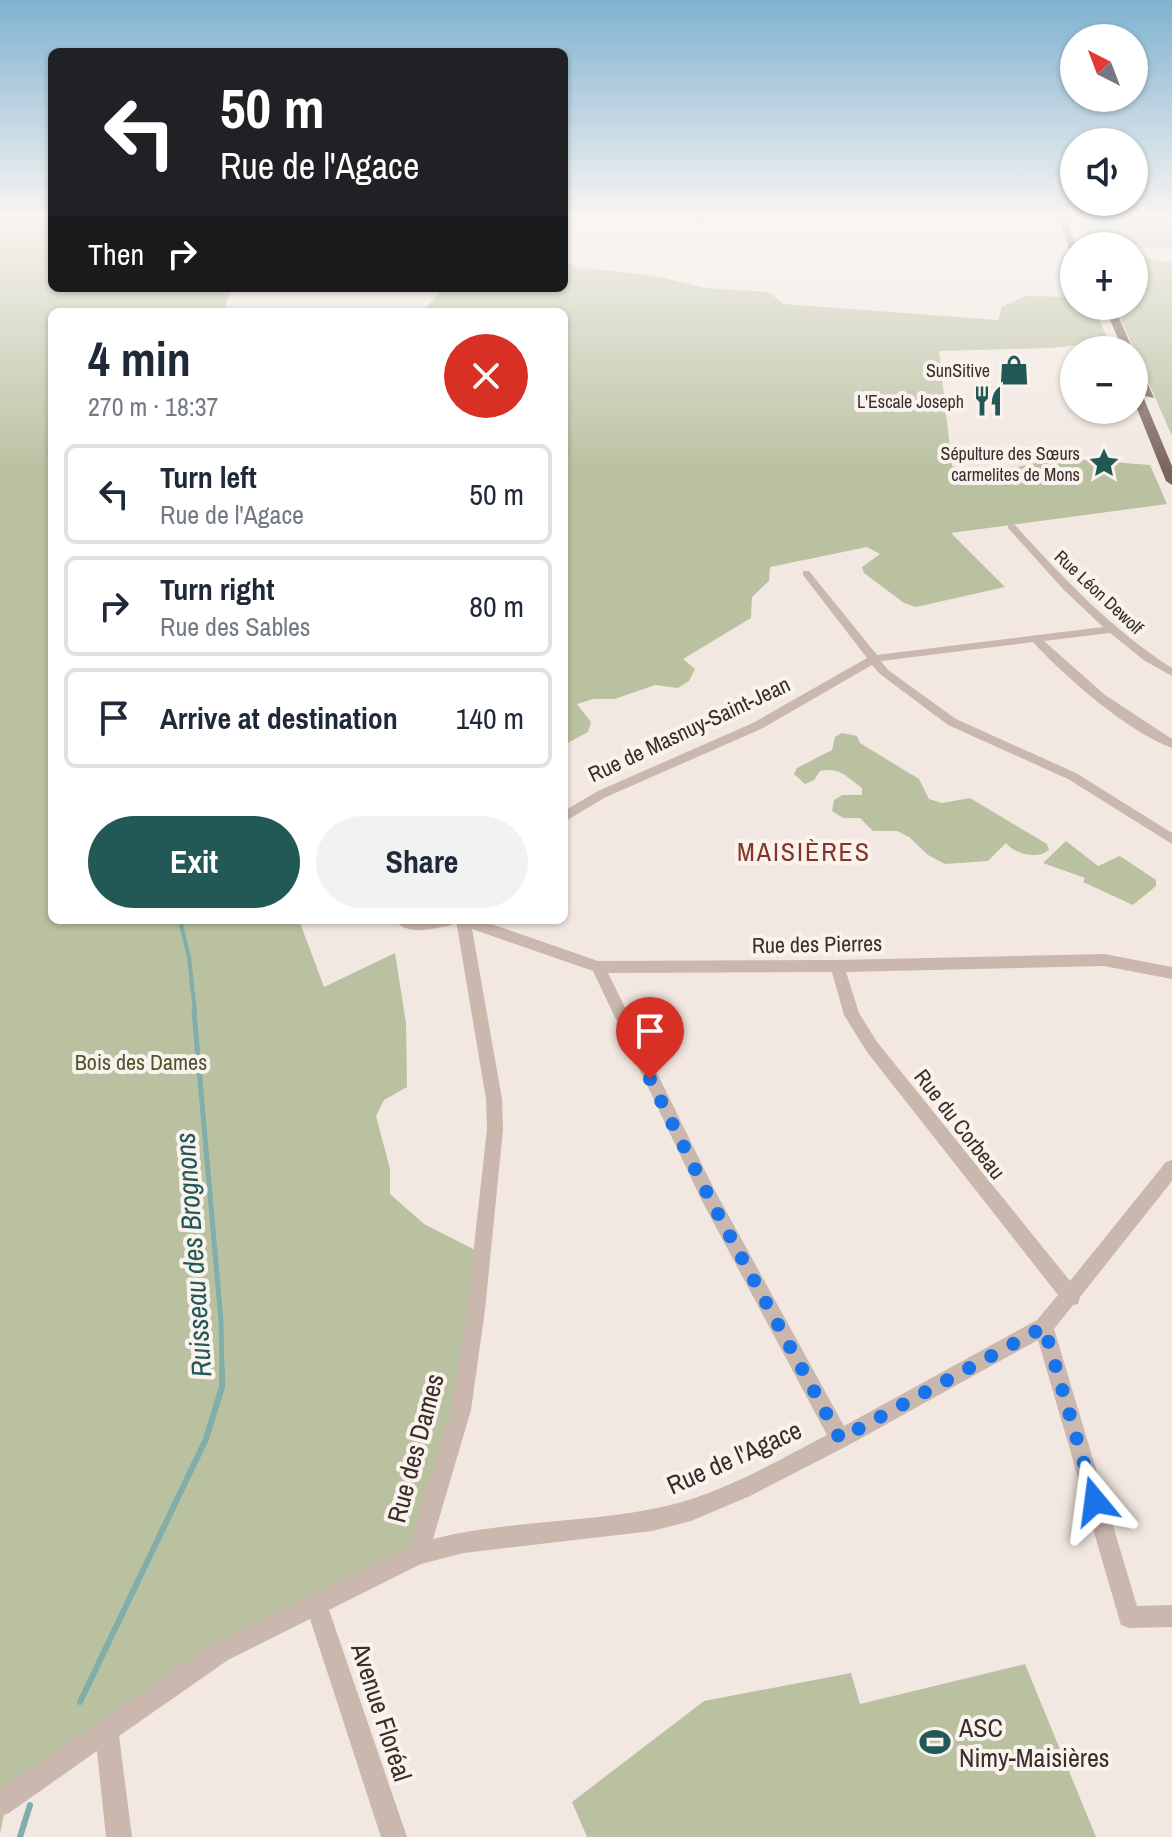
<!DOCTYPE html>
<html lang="en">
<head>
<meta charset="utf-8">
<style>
	body { margin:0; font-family:"Archivo Narrow",sans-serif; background:#f2f2f3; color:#1f2937; height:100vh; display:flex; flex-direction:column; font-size:30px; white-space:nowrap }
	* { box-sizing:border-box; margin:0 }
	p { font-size:26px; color:#747a83 }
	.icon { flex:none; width:44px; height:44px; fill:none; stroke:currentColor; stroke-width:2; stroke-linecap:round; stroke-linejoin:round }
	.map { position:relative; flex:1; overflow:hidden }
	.drawer { position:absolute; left:48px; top:308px; width:520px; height:616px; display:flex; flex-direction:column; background:#fff; border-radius:12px; box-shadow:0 2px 6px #0004 }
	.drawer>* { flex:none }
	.hud { position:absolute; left:48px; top:48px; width:520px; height:244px; border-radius:12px; box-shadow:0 2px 6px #0004; background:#202124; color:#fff; overflow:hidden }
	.needle { width:52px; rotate:318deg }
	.tools { position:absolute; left:1060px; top:24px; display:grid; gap:16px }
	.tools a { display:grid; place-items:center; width:88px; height:88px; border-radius:50%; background:#fff; box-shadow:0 2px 6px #0004; font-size:40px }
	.pin { position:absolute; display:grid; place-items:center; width:68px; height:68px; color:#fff; margin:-82px -34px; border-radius:50% 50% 50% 0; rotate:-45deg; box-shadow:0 0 8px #0007 }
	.pin .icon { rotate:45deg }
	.me { position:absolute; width:88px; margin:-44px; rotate:344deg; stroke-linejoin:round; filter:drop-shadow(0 0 6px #0008) }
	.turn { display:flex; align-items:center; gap:28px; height:168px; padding:0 40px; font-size:36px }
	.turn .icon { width:104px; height:104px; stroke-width:2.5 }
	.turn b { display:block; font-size:56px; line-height:68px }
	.then { display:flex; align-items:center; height:76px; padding:0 40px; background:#0003; gap:16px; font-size:30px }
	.round { display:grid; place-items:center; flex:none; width:84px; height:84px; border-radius:42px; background:#f2f2f3 }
	.summary { display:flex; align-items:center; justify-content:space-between; height:136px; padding:0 40px }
	h1 { font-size:48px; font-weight:700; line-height:60px }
	.primary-button { display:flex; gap:16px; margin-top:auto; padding:16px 40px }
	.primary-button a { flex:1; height:92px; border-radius:48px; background:#225957; color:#fff; font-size:32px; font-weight:700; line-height:92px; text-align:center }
	.primary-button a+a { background:#f2f2f3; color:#1f2937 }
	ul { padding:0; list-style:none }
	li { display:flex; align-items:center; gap:24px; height:100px; margin:0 16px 12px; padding:0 24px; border:4px solid #e0e1e3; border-radius:12px }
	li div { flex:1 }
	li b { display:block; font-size:30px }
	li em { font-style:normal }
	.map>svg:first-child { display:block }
	.green { fill:#bac1a1 }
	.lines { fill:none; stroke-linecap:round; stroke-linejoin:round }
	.stream-far2 { stroke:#81aeab; stroke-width:4 }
	.stream-far1 { stroke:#81aeab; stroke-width:5 }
	.stream { stroke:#81aeab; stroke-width:6 }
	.street { fill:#cab7ad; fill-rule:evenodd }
	.primary { fill:#7a645d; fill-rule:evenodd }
	.route { stroke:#1a73e8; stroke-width:14; stroke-dasharray:0 25.2 }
	.labels { text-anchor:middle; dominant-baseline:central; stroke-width:8; stroke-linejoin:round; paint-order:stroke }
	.far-poi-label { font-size:18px; fill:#392e2b; stroke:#faf3ed; text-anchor:end }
	.far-street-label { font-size:18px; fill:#392e2b; stroke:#faf3ed }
	.street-label { font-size:22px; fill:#392e2b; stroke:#faf3ed }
	.park-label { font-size:22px; fill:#4c5630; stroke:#faf3ed }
	.quarter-label { font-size:26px; letter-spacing:2px; fill:#843428; stroke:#faf3ed }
	.near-street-label { font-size:26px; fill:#392e2b; stroke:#faf3ed }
	.near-poi-label { font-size:26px; fill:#392e2b; stroke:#faf3ed; text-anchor:start }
	.near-water-label { font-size:28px; font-style:italic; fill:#225957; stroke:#faf3ed }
</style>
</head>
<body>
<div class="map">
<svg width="1172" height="1837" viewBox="0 0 1172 1837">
	<rect width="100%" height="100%" fill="#f2e8e1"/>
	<path class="green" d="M0,215H52V288H231L224,312H52V920H299L324,987L395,953L406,1023L407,1087L384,1100L376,1116L390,1169V1194L424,1224L483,1254L476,1310L418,1554L270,1626L7,1799L0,1834Z
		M573,215H729L706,224Z
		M1075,215H1172V249L1089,246Z
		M1134,254L1172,263V436L1115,306H1134Z
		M564,261L575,267L657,276L705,288L768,292L784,304L998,320L1002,307L1025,296L1074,297V306H1093L1109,342L1050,348L939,351L952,466C985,480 1023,463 1056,460C1086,458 1120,463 1150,465L1167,504L951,533L1005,587L916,607L904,603L864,573L862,567L880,554L867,547L770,567L769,581L752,597L751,618L683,659L695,669L689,681L678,688L655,685L615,699H593L577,704L591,722L588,732L564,745V312H422L444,288H564Z
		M842,733L857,736L860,743L919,779L929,799L942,803L970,798L1047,844L1049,850C1037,860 1015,854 1006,843L988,861L945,864L928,855L909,837L897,831H873L860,818H843L832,811L834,800L842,795H862V788C846,777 841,767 820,771L814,780L805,784L794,774L797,768L832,750L835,737Z
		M1066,841L1098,866L1120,856L1156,880V886L1133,905L1083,882L1085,878L1043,863Z
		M1025,1664L1096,1837H587L572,1802L704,1701L851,1673L860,1704Z"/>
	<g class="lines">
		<path class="stream-far2" d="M180,920L189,957L195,1013"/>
		<path class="stream-far1" d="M194,1011L221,1321L222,1373"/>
		<path class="stream" d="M80,1702L206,1439L222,1387V1371
			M20,1837L30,1805"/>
		<path class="street" d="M1008,524H1014C1063,578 1111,629 1172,668V676L1145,661L1110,633L1044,641L1105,695L1172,739V748C1128,732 1065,677 1033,642L881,661L888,670L956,719L1076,773L1172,833V844L1068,779L948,725L880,674L872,665L761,729L606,797L564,822V811L598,791L753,723L867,658L803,575V571H809L877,655L1103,627L1063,589L1008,528Z
			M394,920H455L453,924L448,926C428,929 409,936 394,920Z
			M456,920H480L598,961L837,960L1104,954L1172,967V979L1104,966L846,972L859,1013L877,1042L1070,1281L1166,1162L1172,1160V1181L1080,1297L1078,1304L1073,1305L1054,1329L1137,1606L1172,1605V1627L1129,1628L1121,1625L1038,1340L847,1446L750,1496L691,1521L652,1531L464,1553L421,1564L329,1610L407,1837H381L310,1619L228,1660L119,1736L132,1837H106L97,1751L9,1813L0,1816V1789L212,1644L409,1547L451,1410L467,1310L487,1129L486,1099ZM472,929L593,971L702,1201L827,1435C771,1464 715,1498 652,1509C580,1523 505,1521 433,1539L471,1410L485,1310L503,1129L502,1099ZM832,972L844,1015L867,1052L1058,1295L1037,1320L844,1426L714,1189L608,973Z"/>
		<path class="primary" d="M1057,215H1065L1076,246L1074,255L1070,252Z
			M1104,306H1114L1133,350H1123Z
			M1134,361L1139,364L1154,398L1145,396L1134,375Z
			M1134,384L1139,387L1172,466V485L1166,481L1134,401Z"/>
	</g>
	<linearGradient id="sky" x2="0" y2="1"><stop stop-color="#7fb2d0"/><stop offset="0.46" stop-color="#f9f5f2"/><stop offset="1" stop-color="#f9f5f2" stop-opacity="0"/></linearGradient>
	<rect width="1172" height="472" fill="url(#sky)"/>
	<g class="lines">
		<path class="route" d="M650,1079L712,1203L840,1439L1044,1327L1095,1501"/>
	</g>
	<defs>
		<g id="shop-bare" transform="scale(2.4)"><path d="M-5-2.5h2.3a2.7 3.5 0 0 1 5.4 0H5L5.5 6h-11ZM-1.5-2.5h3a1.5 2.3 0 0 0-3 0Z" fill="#225957" stroke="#faf3ed" stroke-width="2.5" paint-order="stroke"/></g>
		<g id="restaurant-bare" transform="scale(2.4)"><path d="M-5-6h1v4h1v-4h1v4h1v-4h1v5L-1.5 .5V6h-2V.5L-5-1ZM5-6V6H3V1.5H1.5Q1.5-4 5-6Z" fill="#225957" stroke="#faf3ed" stroke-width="2.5" paint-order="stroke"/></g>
		<g id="sight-bare" transform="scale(2.4)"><path d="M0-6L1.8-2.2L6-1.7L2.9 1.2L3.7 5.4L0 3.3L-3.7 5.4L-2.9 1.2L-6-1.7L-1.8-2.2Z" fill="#225957" stroke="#faf3ed" stroke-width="2.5" paint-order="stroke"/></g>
		<g id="stadium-bare" transform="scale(2.4)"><path d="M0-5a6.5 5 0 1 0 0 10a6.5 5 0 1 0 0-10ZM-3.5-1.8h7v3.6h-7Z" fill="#225957" stroke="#faf3ed" stroke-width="2.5" paint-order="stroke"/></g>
	</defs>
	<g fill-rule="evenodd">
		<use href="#shop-bare" x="1014" y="370"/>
		<use href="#restaurant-bare" x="988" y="401"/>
		<use href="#sight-bare" x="1104" y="463"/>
		<use href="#stadium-bare" x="935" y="1742"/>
	</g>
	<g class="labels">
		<g class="far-poi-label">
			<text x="990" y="370">SunSitive</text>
			<text x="964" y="401">L'Escale Joseph</text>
			<text x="1080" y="453">Sépulture des Sœurs<tspan x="1080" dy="21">carmelites de Mons</tspan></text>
		</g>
		<g class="far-street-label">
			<text transform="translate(1099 592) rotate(43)">Rue Léon Dewolf</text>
		</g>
		<g class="street-label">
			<text transform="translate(689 729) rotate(-25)">Rue de Masnuy-Saint-Jean</text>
			<text transform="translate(817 944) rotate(-1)">Rue des Pierres</text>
			<text transform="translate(960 1124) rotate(52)">Rue du Corbeau</text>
		</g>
		<g class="park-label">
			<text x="141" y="1062">Bois des Dames</text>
		</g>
		<g class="quarter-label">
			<text x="804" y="851">MAISIÈRES</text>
		</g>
		<g class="near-street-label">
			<text transform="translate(415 1448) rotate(-75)">Rue des Dames</text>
			<text transform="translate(734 1457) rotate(-24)">Rue de l'Agace</text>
			<text transform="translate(382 1712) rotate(72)">Avenue Floréal</text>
		</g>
		<g class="near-poi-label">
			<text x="959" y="1727">ASC<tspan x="959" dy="30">Nimy-Maisières</tspan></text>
		</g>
		<g class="near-water-label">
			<text transform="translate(193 1255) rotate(-94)">Ruisseau des Brognons</text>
		</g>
	</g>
</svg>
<div class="tools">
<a><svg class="needle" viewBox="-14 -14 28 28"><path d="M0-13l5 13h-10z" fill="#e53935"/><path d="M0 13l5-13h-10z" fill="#747a83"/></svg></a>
<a><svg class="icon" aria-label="sound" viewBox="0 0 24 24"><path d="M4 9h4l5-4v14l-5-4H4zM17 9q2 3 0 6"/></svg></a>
<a>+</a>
<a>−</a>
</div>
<div class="pin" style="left:650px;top:1079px;background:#d93025"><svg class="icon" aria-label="arrive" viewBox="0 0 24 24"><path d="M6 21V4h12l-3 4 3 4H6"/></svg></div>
<svg class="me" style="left:1095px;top:1501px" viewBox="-20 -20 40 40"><path d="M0-17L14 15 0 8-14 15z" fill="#1a73e8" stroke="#fff" stroke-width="4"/></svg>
<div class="hud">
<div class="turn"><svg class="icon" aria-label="left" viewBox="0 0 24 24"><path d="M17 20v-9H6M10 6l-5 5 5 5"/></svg><div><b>50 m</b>Rue de l'Agace</div></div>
<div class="then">Then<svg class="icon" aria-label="right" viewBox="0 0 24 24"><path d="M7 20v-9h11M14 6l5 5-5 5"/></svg></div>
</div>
<section class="drawer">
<div class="summary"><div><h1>4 min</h1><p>270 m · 18:37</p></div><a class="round" style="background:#d93025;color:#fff"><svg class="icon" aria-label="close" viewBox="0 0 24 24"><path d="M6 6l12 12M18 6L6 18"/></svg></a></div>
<ul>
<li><svg class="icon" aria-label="left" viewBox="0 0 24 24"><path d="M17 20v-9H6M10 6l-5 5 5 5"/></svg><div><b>Turn left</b><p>Rue de l'Agace</p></div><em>50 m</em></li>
<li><svg class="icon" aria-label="right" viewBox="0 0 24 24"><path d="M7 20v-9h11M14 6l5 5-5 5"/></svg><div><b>Turn right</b><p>Rue des Sables</p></div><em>80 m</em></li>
<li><svg class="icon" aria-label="arrive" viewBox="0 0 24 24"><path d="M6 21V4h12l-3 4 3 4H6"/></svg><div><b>Arrive at destination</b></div><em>140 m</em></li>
</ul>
<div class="primary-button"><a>Exit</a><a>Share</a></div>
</section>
</div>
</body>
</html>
